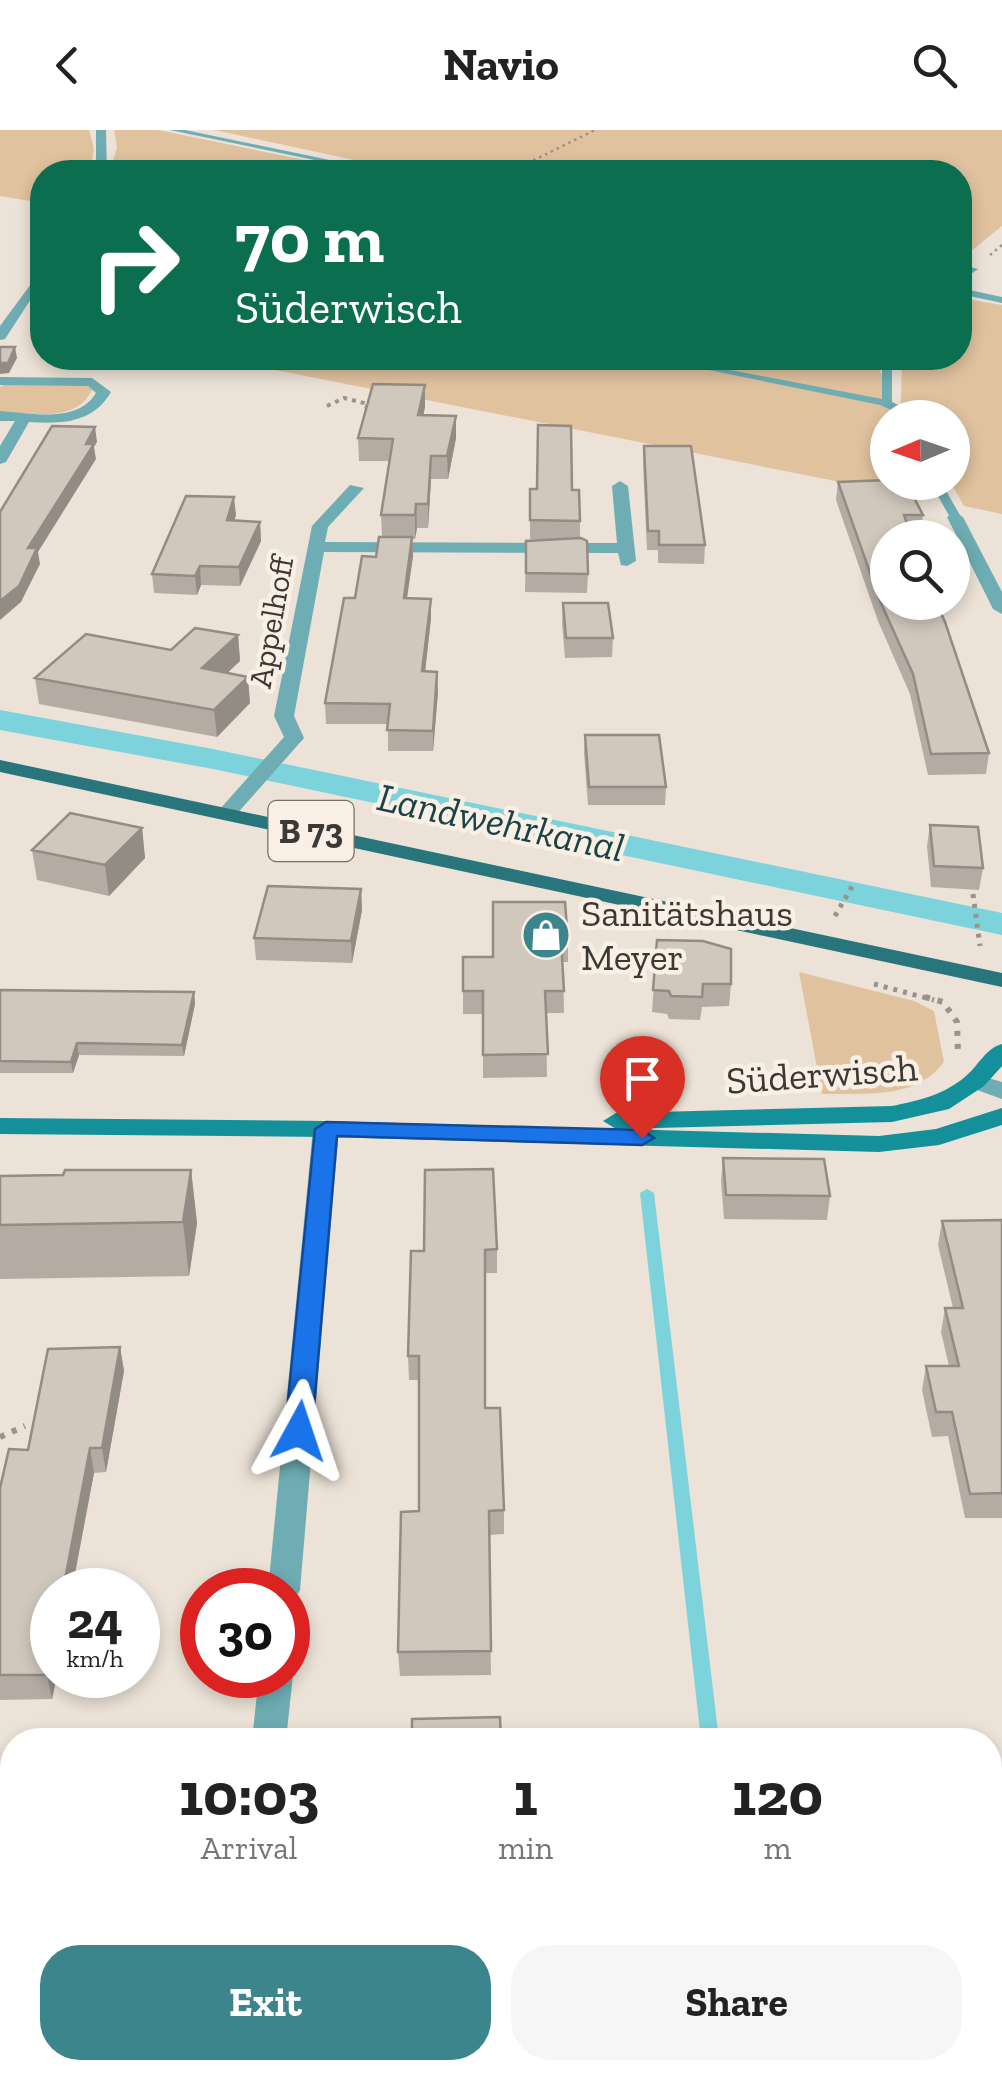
<!DOCTYPE html>
<html lang="en">
<head>
<meta charset="utf-8">
<style>
	body { margin:0; font-family:"Zilla Slab",serif; background:#f6f6f6; color:#222; height:100vh; display:flex; flex-direction:column; font-size:38px; white-space:nowrap }
	* { box-sizing:border-box; margin:0 }
	p { font-size:32px; color:#767676 }
	.icon { flex:none; width:55px; height:55px; fill:none; stroke:currentColor; stroke-width:2; stroke-linecap:round; stroke-linejoin:round }
	.map { position:relative; flex:1; overflow:hidden }
	.sheet { position:absolute; left:0px; top:1598px; width:1002px; height:352px; display:flex; flex-direction:column; background:#fff; border-radius:40px 40px 0 0; box-shadow:0 5px 15px #0003 }
	.sheet>* { flex:none }
	.guide { position:absolute; left:30px; top:30px; width:942px; height:210px; border-radius:40px; box-shadow:0 5px 15px #0003; background:#0b6e4f; color:#fff; overflow:hidden }
	.needle { width:65px; rotate:268deg }
	.buttons { position:absolute; left:870px; top:270px; display:grid; gap:20px }
	.buttons a { display:grid; place-items:center; width:100px; height:100px; border-radius:50%; background:#fff; box-shadow:0 5px 15px #0003; font-size:50px }
	.speed { position:absolute; left:30px; top:1438px; display:flex; gap:20px; font-size:50px; font-weight:700; text-align:center }
	.speed>* { display:grid; place-content:center; width:130px; height:130px; border-radius:50%; background:#fff; box-shadow:0 5px 15px #0003; line-height:1 }
	.speed small { font-size:25px; font-weight:400 }
	.speed .limit { border:15px solid #d22; background:#fff; color:#111 }
	.pin { position:absolute; display:grid; place-items:center; width:85px; height:85px; color:#fff; margin:-102px -42px; border-radius:50% 50% 50% 0; rotate:-45deg; box-shadow:0 0 10px #0007 }
	.pin .icon { rotate:45deg }
	.me { position:absolute; width:110px; margin:-55px; rotate:5deg; stroke-linejoin:round; filter:drop-shadow(0 0 8px #0008) }
	.turn { display:flex; align-items:center; gap:35px; height:210px; padding:0 40px; font-size:45px }
	.turn .icon { width:130px; height:130px; stroke-width:2.5 }
	.turn b { display:block; font-size:70px; line-height:85px }
	.eta { display:flex; justify-content:space-evenly; align-items:center; height:170px; text-align:center }
	.eta b { font-size:60px; font-weight:800; line-height:70px }
	.cta { display:flex; gap:20px; margin-top:auto; padding:20px 40px }
	.cta a { flex:1; height:115px; border-radius:40px; background:#3d858c; color:#fff; font-size:40px; font-weight:800; line-height:115px; text-align:center }
	.cta a+a { background:#f6f6f6; color:#222 }
	header { display:flex; justify-content:space-between; align-items:center; height:130px; padding:0 40px; background:#fff; font-size:45px; font-weight:800 }
	.map>svg:first-child { display:block }
	.green { fill:#e0c29f }
	.lines { fill:none; stroke-linecap:round; stroke-linejoin:round }
	.stream { fill:#7cd3dc; fill-rule:evenodd }
	.canal { fill:#7cd3dc; fill-rule:evenodd }
	.path-far3 { stroke:#9a928b; stroke-width:2.5; stroke-dasharray:2.5 4; stroke-linecap:butt }
	.path-far2 { stroke:#9a928b; stroke-width:4; stroke-dasharray:4 5; stroke-linecap:butt }
	.path-far1 { stroke:#9a928b; stroke-width:5; stroke-dasharray:4 6; stroke-linecap:butt }
	.path { stroke:#9a928b; stroke-width:6; stroke-dasharray:5 8; stroke-linecap:butt }
	.lane { fill:#6eadb3; fill-rule:evenodd }
	.street { fill:#6eadb3; fill-rule:evenodd }
	.secondary { fill:#14909b; fill-rule:evenodd }
	.primary { fill:#28757c; fill-rule:evenodd }
	.wall { fill:#b4aca3 }
	.shaded-wall { fill:#928c84 }
	.building { fill:#d1c8bd; stroke:#928c84; stroke-width:2.5 }
	.route { fill:#1a73e8; stroke:#114b97; stroke-width:2.5 }
	.labels { text-anchor:middle; dominant-baseline:central; stroke-width:9; stroke-linejoin:round; paint-order:stroke }
	.far-street-label { font-size:32px; fill:#3c3834; stroke:#f9efe4 }
	.shield { fill:#f9efe4; stroke:#756f69; stroke-width:2.5 }
	.shield-label { font-size:35px; font-weight:bold; fill:#3c3834 }
	.poi-label { font-size:38px; fill:#3c3834; stroke:#f9efe4; text-anchor:start }
	.street-label { font-size:38px; fill:#3c3834; stroke:#f9efe4 }
	.water-label { font-size:40px; font-style:italic; fill:#1a4347; stroke:#f9efe4 }
</style>
</head>
<body>
<header><svg class="icon" aria-label="back" viewBox="0 0 24 24"><path d="M15 5l-7 7 7 7"/></svg>Navio<svg class="icon" aria-label="search" viewBox="0 0 24 24"><circle cx="10" cy="10" r="6"/><path d="M15 15l6 6"/></svg></header>
<div class="map">
<svg width="1002" height="1949" viewBox="0 0 1002 1949">
	<rect width="100%" height="100%" fill="#ece2d7"/>
	<path class="green" d="M0,0H89L94,19L90,42H42V73L0,66Z
		M114,0H158L363,42H110L117,17Z
		M214,0H1002V96L960,130V42H410Z
		M960,168L1002,175V384L964,376L951,353L952,288L933,287L901,274L902,228H960Z
		M215,228H876L895,287L888,288V352L916,353L921,368Z
		M4,255H82L93,258C78,293 36,283 5,283L0,282V257Z
		M799,842L914,871L934,881L944,932C916,970 865,963 822,964Z"/>
	<g class="lines">
		<path class="stream" d="M647,1059L654,1063L719,1610H701L640,1063Z
			M737,1938H757L758,1949H738Z"/>
		<path class="canal" d="M0,580L213,619L1002,783V805L213,639L0,600Z"/>
		<path class="path-far3" d="M510,42L595,0
			M990,125L1002,115"/>
		<path class="path-far2" d="M327,276L344,268L368,274L366,279"/>
		<path class="path-far1" d="M973,764L980,816
			M835,786L854,753
			M874,854L934,870"/>
		<path class="path" d="M925,867L943,872L957,892L958,924
			M0,1307L25,1296"/>
		<path class="lane" d="M170,0H185L387,42H373Z
			M970,137L978,139L960,152V145Z
			M960,158L1002,167V173L960,164Z
			M650,228H668L882,269V228H892V272L902,277L908,288H897L894,281L880,275Z
			M930,352H941L961,387L959,389H951Z"/>
		<path class="street" d="M96,0H106L107,42H96Z
			M42,139V152L5,209L0,210V196Z
			M0,247L92,248L111,262C93,293 63,294 29,292L6,332L0,334V316L15,291H0V281C31,283 77,294 96,263L88,256L0,255Z
			M620,351L628,356L636,431L627,436L621,435L618,423L324,422L294,586L304,608L234,687H220V679L284,607L274,586L312,396L350,355L364,358L328,397L325,412L617,413L612,356Z
			M955,382L963,387L1002,462V484L993,479L947,387Z
			M975,944L1002,952V969L966,956L963,951L966,946Z
			M326,991L339,999L300,1460L295,1469L288,1471V1460H268L313,999Z
			M288,1535L293,1545L286,1610H252L259,1545H288Z
			M12,1639V1669L0,1670V1640Z
			M221,1938H259V1949H219Z"/>
		<path class="secondary" d="M1002,914V936L984,956L949,979L892,992L616,999L603,991L616,983L892,976C920,970 944,965 966,946C979,935 986,918 1002,914Z
			M1002,978V995L939,1015L879,1022L326,1007L0,1004V988L326,991L879,1006L936,999Z"/>
		<path class="primary" d="M0,630L1002,843V857L0,642Z"/>
	</g>
	<path class="wall" d="M425,255V277L423,285L456,286V308L448,349H431L428,398H417L415,409H412L413,426L407,468L431,469V488L425,541L438,562L433,621H388V594H326L325,573L355,468L376,427L382,407L381,385L390,331H359L358,308Z
		M644,316L705,415L704,434L658,433V420H647L643,334Z
		M838,352L923,385L921,403L888,408L989,623L986,644L928,645L910,564L878,491L836,370Z
		M530,359L572,360L580,391V408L588,444L587,463L525,462L526,411L561,409H530Z
		M236,385L234,391L260,392L261,411L240,456L201,455L197,465L154,463L152,444Z
		M563,473L613,508L612,527L565,528L562,493Z
		M238,505L240,531L227,543L250,573L217,607L39,574L35,548Z
		M585,605L666,657L665,675H588L584,623Z
		M930,695L983,738L979,760L931,757L927,716Z
		M142,698L145,728L109,766L37,750L32,720Z
		M361,759L362,780L352,833L256,830L254,808Z
		M493,772L568,810V832H563L564,883H546L547,947L483,948V884H463V827H493Z
		M657,810L731,854L729,876L702,877L700,890L669,889L667,884L652,882Z
		M0,860L194,862L195,874L184,926L79,925L73,943H0Z
		M723,1028L830,1066L827,1090L724,1089L721,1051Z
		M191,1040L197,1093L189,1146L0,1149V1046L63,1045Z
		M1002,1090V1388H965L948,1306L932,1307L922,1260L926,1236H949L941,1202L945,1178H953L938,1115L942,1091Z
		M497,1119V1143H485V1278L504,1380V1404L489,1405L491,1545L400,1546L398,1522L419,1381V1250H409L408,1226L424,1121Z
		M120,1217L124,1241L106,1342L94,1343L52,1545H57L52,1569L0,1570V1358L28,1320Z
		M12,1703V1812H0V1704Z
		M391,1938H496L392,1940Z"/>
	<path class="shaded-wall" d="M15,217L17,228L9,243L0,244V233Z
		M425,255V277L419,307L418,285Z
		M456,286V308L448,349L447,326Z
		M95,297L97,312L94,317L96,329L38,422L40,434L21,472L0,490V471Z
		M431,326V349L428,398V374Z
		M234,367L236,385L228,409L227,390Z
		M416,374L417,398L415,409V385Z
		M260,392L261,411L240,456L239,437Z
		M412,407L413,426L404,488V468Z
		M200,436L201,455L197,465L195,446Z
		M431,469V488L423,561L422,541Z
		M238,505L240,531L205,564L202,538Z
		M437,542L438,562L433,621V601Z
		M248,547L250,573L217,607L214,580Z
		M142,698L145,728L109,766L105,735Z
		M361,759L362,780L352,833L351,811Z
		M194,862L195,874L184,926L182,915Z
		M77,913L79,925L73,943L71,932Z
		M191,1040L197,1093L189,1146L183,1092Z
		M120,1217L124,1241L106,1342L102,1318Z
		M90,1318L94,1343L72,1460H63Z
		M52,1517V1545H57L52,1569L47,1545Z"/>
	<path class="building" d="M0,217H15L8,233H0Z
		M373,254L425,255L418,285L456,286L447,326H431L428,374H416L415,385H381L393,309L358,308Z
		M538,295L571,296L572,360H579L580,391L530,390V359H537Z
		M52,296L95,297L86,314H94L28,418H37L19,456L0,471V382Z
		M644,316H691L705,415H659V401H648Z
		M888,350V352H906L923,385H904L912,408H888V472H936L945,492L989,623L931,624L913,544L880,471L838,352Z
		M186,366L234,367L227,390L260,392L239,437L200,436L195,446L152,444Z
		M379,407H412L404,468L431,469L422,541L437,542L433,601L387,600L390,574L325,573L344,468H355L362,426L376,427Z
		M581,408L587,411L588,444L526,443V411Z
		M563,473H608L613,508H566Z
		M195,498L238,505L202,538L248,547L214,580L35,548L86,504L171,520Z
		M585,605H659L666,657H589Z
		M70,683L142,698L105,735L32,720Z
		M930,695L978,697L983,738L934,736Z
		M268,756L361,759L351,811L254,808Z
		M493,772H565L568,810H561L564,861H545L548,924L483,925V861H463V827H493Z
		M657,810L703,811L731,819V854H703L702,867L671,866L669,861L653,860Z
		M0,860L194,862L182,915L77,913L71,932L0,931Z
		M723,1028L824,1029L830,1066L726,1065Z
		M493,1039L497,1119L485,1120V1278H500L504,1380L489,1381L491,1521L398,1522L401,1382L419,1381V1226H408L411,1121H424L425,1040Z
		M65,1040H191L183,1092L0,1095V1046L63,1045Z
		M1002,1090V1363L970,1364L952,1282H936L926,1236H959L945,1178H963L942,1091Z
		M120,1217L102,1318H90L63,1460H52V1517L47,1545H0V1358L9,1319L28,1320L48,1219Z
		M500,1587L501,1610H412V1589Z
		M12,1703V1787L0,1788V1704Z"/>
	<path class="route" d="M326,992L642,1000L654,1008L642,1015L337,1006L312,1301L299,1311L285,1301L315,999Z"/>
	<defs>
		<g id="shop-disc" transform="scale(2.5)"><circle r="9.5" fill="#3d858c" stroke="#f9efe4"/><path d="M-5-2.5h2.3a2.7 3.5 0 0 1 5.4 0H5L5.5 6h-11ZM-1.5-2.5h3a1.5 2.3 0 0 0-3 0Z" fill="#fff"/></g>
	</defs>
	<g fill-rule="evenodd">
		<use href="#shop-disc" x="546" y="805"/>
	</g>
	<g class="labels">
		<g class="far-street-label">
			<text transform="translate(271 492) rotate(-80)">Appelhoff</text>
		</g>
		<rect class="shield" x="268.5" y="671" width="85" height="60" rx="8"/>
		<g class="shield-label">
			<text x="311" y="701">B 73</text>
		</g>
		<g class="poi-label">
			<text x="581" y="783">Sanitätshaus<tspan x="581" dy="44">Meyer</tspan></text>
		</g>
		<g class="street-label">
			<text transform="translate(822 944) rotate(-4)">Süderwisch</text>
		</g>
		<g class="water-label">
			<text transform="translate(501 692) rotate(12)">Landwehrkanal</text>
		</g>
	</g>
</svg>
<div class="buttons">
<a><svg class="needle" viewBox="-14 -14 28 28"><path d="M0-13l5 13h-10z" fill="#e53935"/><path d="M0 13l5-13h-10z" fill="#767676"/></svg></a>
<a><svg class="icon" aria-label="search" viewBox="0 0 24 24"><circle cx="10" cy="10" r="6"/><path d="M15 15l6 6"/></svg></a>
</div>
<div class="speed"><div>24<small>km/h</small></div><div class="limit">30</div></div>
<div class="pin" style="left:642px;top:1008px;background:#d93025"><svg class="icon" aria-label="arrive" viewBox="0 0 24 24"><path d="M6 21V4h12l-3 4 3 4H6"/></svg></div>
<svg class="me" style="left:299px;top:1301px" viewBox="-20 -20 40 40"><path d="M0-17L14 15 0 8-14 15z" fill="#1a73e8" stroke="#fff" stroke-width="4"/></svg>
<div class="guide">
<div class="turn"><svg class="icon" aria-label="right" viewBox="0 0 24 24"><path d="M7 20v-9h11M14 6l5 5-5 5"/></svg><div><b>70 m</b>Süderwisch</div></div>
</div>
<section class="sheet">
<div class="eta">
<div><b>10:03</b><p>Arrival</p></div>
<div><b>1</b><p>min</p></div>
<div><b>120</b><p>m</p></div>
</div>
<div class="cta"><a>Exit</a><a>Share</a></div>
</section>
</div>
</body>
</html>
